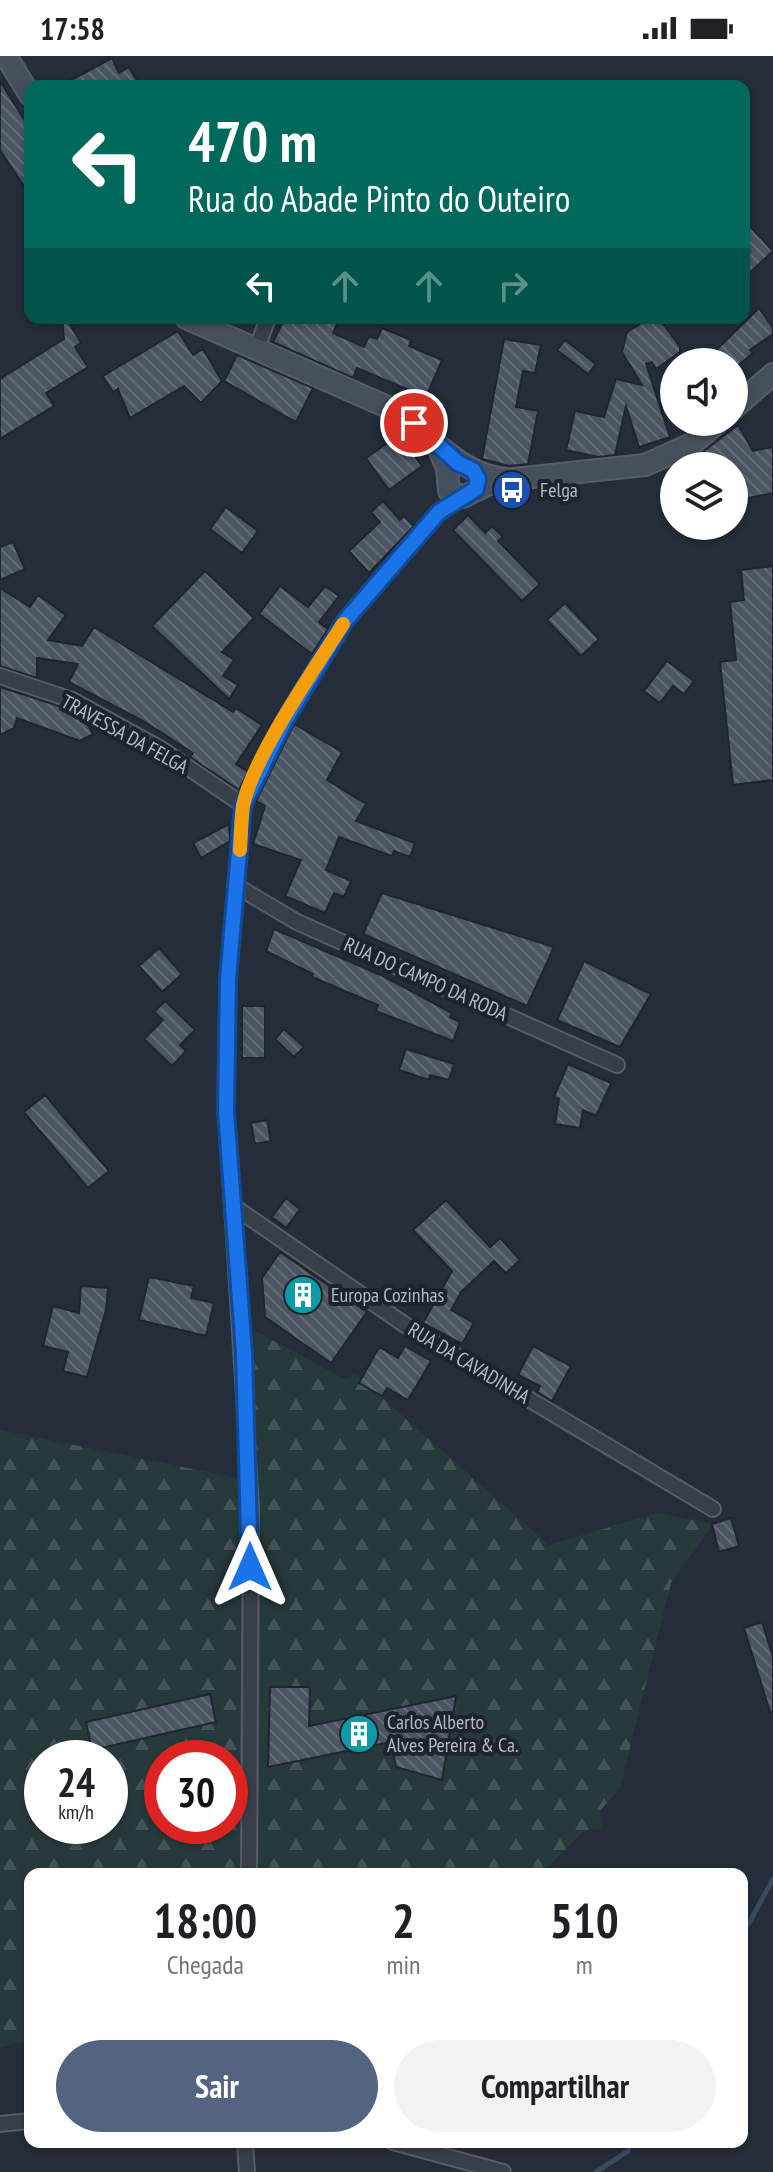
<!DOCTYPE html>
<html lang="pt">
<head>
<meta charset="utf-8">
<style>
	body { margin:0; font-family:"PT Sans Narrow",sans-serif; background:#f2f2f2; color:#202124; height:100vh; display:flex; flex-direction:column; font-size:30px; white-space:nowrap }
	* { box-sizing:border-box; margin:0 }
	p { font-size:26px; color:#757577 }
	.icon { flex:none; width:44px; height:44px; fill:none; stroke:currentColor; stroke-width:2; stroke-linecap:round; stroke-linejoin:round }
	.map { position:relative; flex:1; overflow:hidden }
	.details { position:absolute; left:24px; top:1812px; width:724px; height:280px; display:flex; flex-direction:column; background:#fff; border-radius:16px; box-shadow:0 2px 6px #0004 }
	.details>* { flex:none }
	.guide { position:absolute; left:24px; top:24px; width:726px; height:244px; border-radius:16px; box-shadow:0 2px 6px #0004; background:#00695c; color:#fff; overflow:hidden }
	.fabs { position:absolute; left:660px; top:292px; display:grid; gap:16px }
	.fabs a { display:grid; place-items:center; width:88px; height:88px; border-radius:50%; background:#fff; box-shadow:0 2px 6px #0004; font-size:40px }
	.speed { position:absolute; left:24px; top:1684px; display:flex; gap:16px; font-size:40px; font-weight:700; text-align:center }
	.speed>* { display:grid; place-content:center; width:104px; height:104px; border-radius:50%; background:#fff; box-shadow:0 2px 6px #0004; line-height:1 }
	.speed small { font-size:20px; font-weight:400 }
	.speed .limit { border:12px solid #d22; background:#fff; color:#111 }
	.pin { position:absolute; display:grid; place-items:center; width:68px; height:68px; color:#fff; margin:-34px; border:4px solid #fff; border-radius:50%; box-shadow:0 2px 8px #0007 }
	.me { position:absolute; width:88px; margin:-44px; rotate:0deg; stroke-linejoin:round; filter:drop-shadow(0 0 6px #0008) }
	.turn { display:flex; align-items:center; gap:28px; height:168px; padding:0 32px; font-size:36px }
	.turn .icon { width:104px; height:104px; stroke-width:2.5 }
	.turn b { display:block; font-size:56px; line-height:68px }
	.lanes { display:flex; align-items:center; height:76px; padding:0 32px; background:#0003; justify-content:center; gap:40px; direction:ltr }
	.lanes .off { opacity:.35 }
	.eta { display:flex; justify-content:space-evenly; align-items:center; height:136px; text-align:center }
	.eta b { font-size:48px; font-weight:700; line-height:56px }
	.primary-button { display:flex; gap:16px; margin-top:auto; padding:16px 32px }
	.primary-button a { flex:1; height:92px; border-radius:48px; background:#52647f; color:#fff; font-size:32px; font-weight:700; line-height:92px; text-align:center }
	.primary-button a+a { background:#f2f2f2; color:#202124 }
	.status { display:flex; justify-content:space-between; align-items:center; height:56px; padding:0 40px; background:#fff; direction:ltr }
	.status svg { height:22px; fill:currentColor }
	.map>svg:first-child { display:block }
	.forest { fill:url(#forest-firs); fill-rule:evenodd }
	.lines { fill:none; stroke-linecap:round; stroke-linejoin:round }
	.stream { stroke:#3b4b61; stroke-width:5 }
	.building { fill:url(#building-back-hatch); stroke:#1f2630; stroke-width:2 }
	.street-casing { stroke:#565d67; stroke-width:18 }
	.secondary-casing { stroke:#565d67; stroke-width:24 }
	.street { stroke:#383f49; stroke-width:14 }
	.secondary { stroke:#464f5c; stroke-width:20 }
	.route-casing { stroke:#114b97; stroke-width:20 }
	.route { stroke:#1a73e8; stroke-width:14 }
	.slow { stroke:#f59e0b; stroke-width:14 }
	.labels { text-anchor:middle; dominant-baseline:central; stroke-width:8; stroke-linejoin:round; paint-order:stroke }
	.poi-label { font-size:20px; fill:#b3bac5; stroke:#1d242e; text-anchor:start }
	.street-label { font-size:20px; fill:#b3bac5; stroke:#1d242e }
</style>
</head>
<body>
<div class="status"><b>17:58</b><svg viewBox="0 0 49 12"><path d="M0 12V9h3v3zM5 12V6h3v6zM10 12V3h3v9zM15 12V0h3v12zM26 1h20v11H26zM47 4h2v5h-2z"/></svg></div>
<div class="map">
<svg width="773" height="2116" viewBox="0 0 773 2116">
	<defs>
		<pattern id="forest-firs" width="22" height="20" patternUnits="userSpaceOnUse" patternTransform="scale(2)"><rect width="22" height="20" fill="#273a3b"/><path d="M5 1l3.5 6h-7zM16 11l3.5 6h-7z" fill="#445456"/></pattern>
		<pattern id="building-back-hatch" width="6" height="6" patternUnits="userSpaceOnUse" patternTransform="scale(2)"><rect width="6" height="6" fill="#4b5562"/><path d="M-1 5l2 2M0 0l6 6M5-1l2 2" fill="none" stroke="#636b77"/></pattern>
	</defs>
	<rect width="100%" height="100%" fill="#242d39"/>
	<path class="forest" d="M254,1274L346,1324L355,1318L549,1489L657,1457L713,1468L671,1527L620,1732L600,1755L601,1772L584,1775L541,1818H30V1984L0,1991V1374L242,1423L256,1414ZM42,1702H110V1770H42ZM162,1702H230V1770H162Z"/>
	<g class="lines">
		<path class="stream" d="M742,1873L749,1867L773,1823
			M596,2116L628,2095L629,2086"/>
	</g>
	<path class="building" d="M112,2L119,17L129,11L140,30H60Z
		M0,25L30,73V139L0,94Z
		M744,164L773,195L744,222Z
		M759,252L773,272V278L750,294L753,297L734,313V306H704Z
		M62,262H66L81,287L75,291L88,311L46,337L54,350L0,383V323L64,283Z
		M285,262H340L333,277L364,291L369,280L377,283L382,272L411,284L409,290L442,304L426,341L357,312L353,322L273,286Z
		M650,262H659L680,291V296L656,313L652,306L646,308L670,381L639,391L626,350L615,399L598,401L566,394L575,355L604,361L616,323L642,329L622,296L627,276Z
		M178,275L193,299L203,293L222,325L201,347L184,330L130,362L118,333L113,336L103,320Z
		M504,283L541,289L535,317L523,315L516,351L538,355L528,408L510,410L482,403Z
		M565,284L596,308L588,318L557,294Z
		M237,299L313,332L296,366L224,325Z
		M738,369L753,395L773,391V437L734,445V410H712L704,395Z
		M399,379L422,410L389,434L366,402Z
		M383,445L400,464L404,460L414,470L369,517L349,495L380,466L371,456Z
		M226,451L258,475L242,497L210,473Z
		M468,459L485,477L492,470L503,481L498,485L540,528L522,545L453,474Z
		M13,486L25,513L0,524V491Z
		M773,510V724L733,729L720,606L736,604L730,546L744,544L741,514Z
		M205,515L254,562L222,596L234,604L223,620L238,629L229,643L152,570Z
		M280,530L308,551L325,530L339,540L319,566L328,573L312,598L259,558Z
		M0,532L30,551L38,539L66,559L48,584L82,590L94,571L233,656L236,652L262,669L236,708L248,716L239,734L190,701L193,697L145,666L69,626L78,608L37,602V622L0,610Z
		M565,547L599,583L581,600L547,564Z
		M667,605L694,625L684,638L673,630L660,647L644,635Z
		M0,631L68,653L84,662L93,678L80,685L17,662L14,672L0,679Z
		M294,668L342,696L327,724L366,748L356,765L415,787L410,801L394,795L392,800L339,781L326,814L351,825L344,841L334,837L325,857L285,840L301,804L253,788L265,750L256,745Z
		M229,768L230,785L201,802L193,787Z
		M382,837L554,891L527,950L363,878Z
		M274,873L383,920L452,957L450,961L460,966L453,985L376,955L378,949L312,921L313,918L266,895Z
		M159,892L182,918L162,936L139,910Z
		M584,905L651,938L620,991L557,964Z
		M165,945L195,974L180,989L186,995L172,1010L144,983L163,964L154,956Z
		M242,950H265V1002H242Z
		M284,973L304,991L294,1001L275,983Z
		M406,993L454,1008L449,1024L430,1019L429,1024L399,1014Z
		M568,1008L611,1027L596,1060L583,1054L580,1072L555,1068L559,1043L554,1041Z
		M45,1039L109,1115L88,1132L24,1056Z
		M267,1064L271,1085L255,1088L251,1067Z
		M286,1142L300,1153L286,1172L272,1161Z
		M446,1144L490,1191L500,1182L520,1204L506,1217L494,1205L461,1236L451,1254L474,1267L462,1288L423,1267L452,1215L413,1174Z
		M280,1196L367,1256L331,1307L265,1261L262,1222Z
		M149,1221L194,1230L191,1242L214,1247L206,1280L139,1264Z
		M81,1230L108,1232L106,1254L87,1321L63,1315L68,1296L43,1290L53,1250L79,1257Z
		M405,1290L431,1305L408,1344L387,1332L382,1340L359,1327L379,1291L398,1302Z
		M533,1290L571,1310L552,1345L537,1336L540,1330L518,1319Z
		M731,1462L739,1490L719,1496L712,1468Z
		M762,1566L773,1601V1656H770L744,1572Z
		M270,1631H310L309,1670L456,1640L442,1724L396,1711L391,1686L268,1711Z
		M210,1638L216,1666L92,1694L86,1666Z"/>
	<g class="lines">
		<g class="street-casing">
			<path id="street" d="M257,292L268,262
				M0,620L72,644L161,693L243,749
				M238,831L297,866L617,1009
				M233,1150L408,1271L713,1453
				M249,1818L251,1450L226,1055L228,923L243,749L284,666L345,565L439,456L463,441
				M0,2068L30,2065
				M245,2086L247,2116
				M393,2086L503,2116"/>
		</g>
		<g class="secondary-casing">
			<path id="secondary" d="M6,0L30,39
				M186,262L392,353C431,377 459,420 507,423
				M734,352L773,318
				M438,391L447,412L449,435L463,441L495,425L645,409L692,388L718,366"/>
		</g>
		<use href="#street" class="street"/>
		<use href="#secondary" class="secondary"/>
	</g>
	<g class="lines">
		<g class="route-casing">
			<path id="route" d="M250,1511L244,1297L226,1055L228,923L243,749L284,666L345,565L439,456L476,433L478,423L473,414L458,407L414,367"/>
		</g>
		<use href="#route" class="route"/>
		<path class="slow" d="M240,794C241,780 241,764 243,750C252,703 315,612 343,568"/>
	</g>
	<defs>
		<g id="bus-disc" transform="scale(2)"><circle r="9.5" fill="#1a4fb4" stroke="#1d242e"/><path d="M-5-6H5V4H4V6H2V4H-2V6H-4V4H-5ZM-3.5-4V0h7V-4ZM-3.5 1.2v1.5H-2V1.2ZM2 1.2v1.5H3.5V1.2Z" fill="#fff"/></g>
		<g id="building-disc" transform="scale(2)"><circle r="9.5" fill="#0f9aa8" stroke="#1d242e"/><path d="M-4-6H4V6H1V3H-1V6H-4ZM-2.5-4.3h1.7v1.8h-1.7ZM.8-4.3h1.7v1.8H.8ZM-2.5-1h1.7V.8h-1.7ZM.8-1h1.7V.8H.8Z" fill="#fff"/></g>
	</defs>
	<g fill-rule="evenodd">
		<use href="#bus-disc" x="512" y="434"/>
		<use href="#building-disc" x="303" y="1239"/>
		<use href="#building-disc" x="359" y="1678"/>
	</g>
	<g class="labels">
		<g class="poi-label">
			<text x="540" y="434">Felga</text>
			<text x="331" y="1239">Europa Cozinhas</text>
			<text x="387" y="1666">Carlos Alberto<tspan x="387" dy="23">Alves Pereira &amp; Ca.</tspan></text>
		</g>
		<g class="street-label">
			<text transform="translate(125 678) rotate(29)">TRAVESSA DA FELGA</text>
			<text transform="translate(426 923) rotate(24)">RUA DO CAMPO DA RODA</text>
			<text transform="translate(469 1307) rotate(31)">RUA DA CAVADINHA</text>
		</g>
	</g>
</svg>
<div class="fabs">
<a><svg class="icon" aria-label="sound" viewBox="0 0 24 24"><path d="M4 9h4l5-4v14l-5-4H4zM17 9q2 3 0 6"/></svg></a>
<a><svg class="icon" aria-label="layers" viewBox="0 0 24 24"><path d="M12 4l9 5-9 5-9-5zM3 14l9 5 9-5"/></svg></a>
</div>
<div class="speed"><div>24<small>km/h</small></div><div class="limit">30</div></div>
<div class="pin" style="left:414px;top:367px;background:#d93025"><svg class="icon" aria-label="arrive" viewBox="0 0 24 24"><path d="M6 21V4h12l-3 4 3 4H6"/></svg></div>
<svg class="me" style="left:250px;top:1511px" viewBox="-20 -20 40 40"><path d="M0-17L14 15 0 8-14 15z" fill="#1a73e8" stroke="#fff" stroke-width="4"/></svg>
<div class="guide">
<div class="turn"><svg class="icon" aria-label="left" viewBox="0 0 24 24"><path d="M17 20v-9H6M10 6l-5 5 5 5"/></svg><div><b>470 m</b>Rua do Abade Pinto do Outeiro</div></div>
<div class="lanes"><svg class="icon" aria-label="left" viewBox="0 0 24 24"><path d="M17 20v-9H6M10 6l-5 5 5 5"/></svg><svg class="icon off" aria-label="ahead" viewBox="0 0 24 24"><path d="M12 20V5M6 11l6-6 6 6"/></svg><svg class="icon off" aria-label="ahead" viewBox="0 0 24 24"><path d="M12 20V5M6 11l6-6 6 6"/></svg><svg class="icon off" aria-label="right" viewBox="0 0 24 24"><path d="M7 20v-9h11M14 6l5 5-5 5"/></svg></div>
</div>
<section class="details">
<div class="eta">
<div><b>18:00</b><p>Chegada</p></div>
<div><b>2</b><p>min</p></div>
<div><b>510</b><p>m</p></div>
</div>
<div class="primary-button"><a>Sair</a><a>Compartilhar</a></div>
</section>
</div>
</body>
</html>
